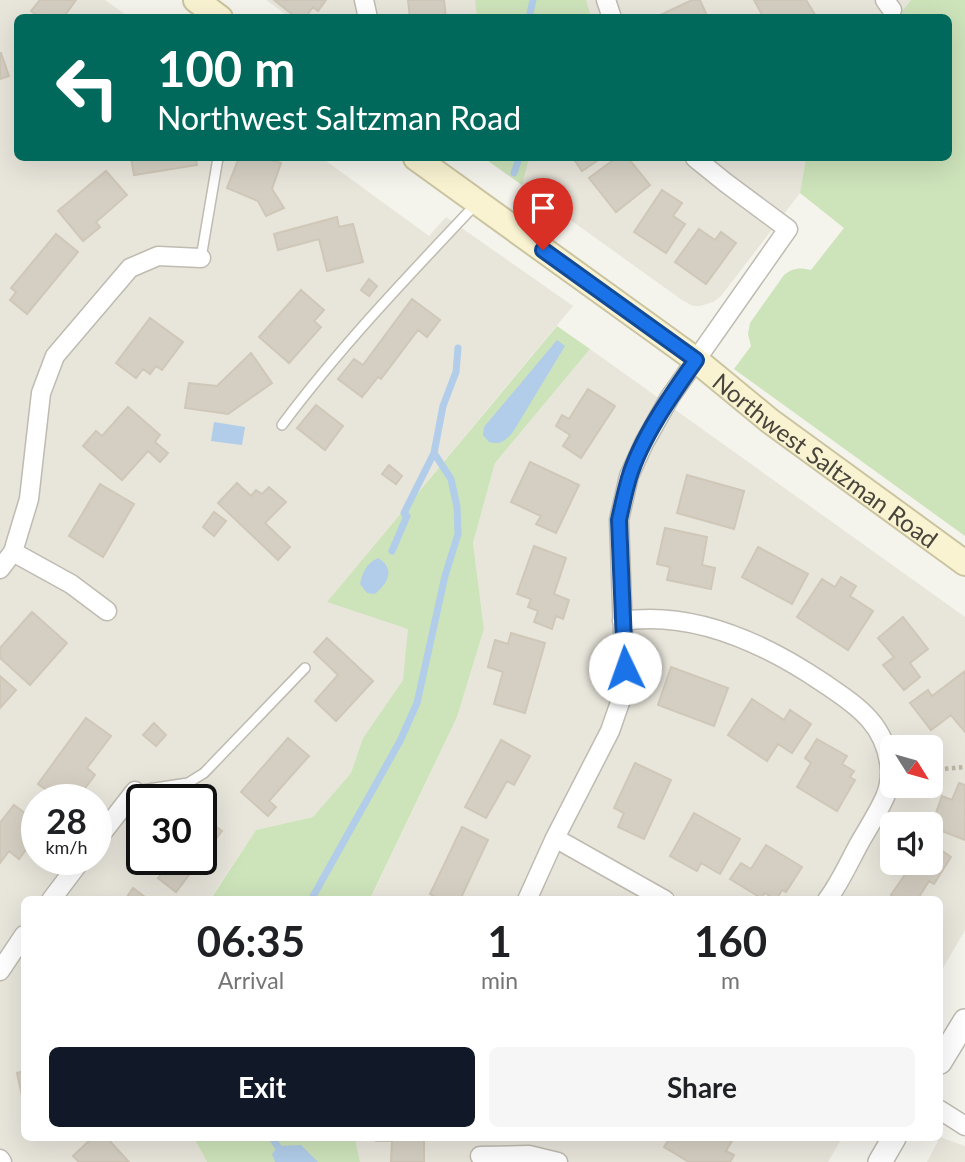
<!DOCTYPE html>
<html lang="en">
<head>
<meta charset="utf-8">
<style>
	body { margin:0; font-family:Lato,sans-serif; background:#f6f6f6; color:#202124; height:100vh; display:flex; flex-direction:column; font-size:26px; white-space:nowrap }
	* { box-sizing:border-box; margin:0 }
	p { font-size:23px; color:#757577 }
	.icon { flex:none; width:38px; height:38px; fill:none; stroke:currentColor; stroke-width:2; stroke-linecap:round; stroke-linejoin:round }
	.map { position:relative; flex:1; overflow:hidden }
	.sheet { position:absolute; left:21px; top:896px; width:922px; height:245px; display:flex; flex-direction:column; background:#fff; border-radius:10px; box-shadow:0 7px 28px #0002 }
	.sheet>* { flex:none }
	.banner { position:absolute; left:14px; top:14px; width:938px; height:147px; border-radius:10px; box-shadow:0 7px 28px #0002; background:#00695c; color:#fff; overflow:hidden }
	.needle { width:46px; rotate:127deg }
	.fabs { position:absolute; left:880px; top:735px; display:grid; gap:14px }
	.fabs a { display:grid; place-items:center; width:63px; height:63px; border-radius:10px; background:#fff; box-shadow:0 7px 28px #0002; font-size:35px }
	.speed { position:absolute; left:21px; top:784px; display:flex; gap:14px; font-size:35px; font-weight:700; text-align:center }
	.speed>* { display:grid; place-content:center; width:91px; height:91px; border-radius:50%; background:#fff; box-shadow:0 7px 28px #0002; line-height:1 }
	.speed small { font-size:18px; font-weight:400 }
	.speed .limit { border:4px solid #111; border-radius:10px; background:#fff; color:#111 }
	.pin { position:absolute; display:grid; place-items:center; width:60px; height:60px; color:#fff; margin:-72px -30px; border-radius:50% 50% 50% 0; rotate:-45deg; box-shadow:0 0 7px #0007 }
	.pin .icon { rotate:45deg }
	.me { position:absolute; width:77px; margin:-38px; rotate:357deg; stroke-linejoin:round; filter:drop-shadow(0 0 5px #0008) }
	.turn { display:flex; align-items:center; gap:24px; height:147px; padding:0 28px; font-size:32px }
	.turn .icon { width:91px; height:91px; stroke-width:2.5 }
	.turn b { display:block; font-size:49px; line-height:60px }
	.eta { display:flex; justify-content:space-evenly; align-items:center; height:119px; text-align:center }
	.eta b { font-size:42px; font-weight:700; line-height:49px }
	.action { display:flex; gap:14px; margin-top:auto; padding:14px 28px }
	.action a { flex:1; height:80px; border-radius:10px; background:#111827; color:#fff; font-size:28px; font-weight:700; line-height:80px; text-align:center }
	.action a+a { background:#f6f6f6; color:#202124 }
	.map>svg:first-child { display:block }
	.residential { fill:#e8e5db; fill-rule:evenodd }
	.green { fill:#cde3ba }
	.water { fill:#b1cde9 }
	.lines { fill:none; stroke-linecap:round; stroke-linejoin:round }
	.stream { stroke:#b1cde9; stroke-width:7 }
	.building { fill:#d5cfc3; stroke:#cfc7b7; stroke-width:2 }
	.service-casing { stroke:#bfbbb0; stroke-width:12 }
	.minor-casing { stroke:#bfbbb0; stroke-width:21 }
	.tertiary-casing { stroke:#bfbbb0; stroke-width:26 }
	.secondary-casing { stroke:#cbc4a0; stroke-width:28 }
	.path { stroke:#bfb7a3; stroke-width:4.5; stroke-dasharray:3.5 3.5; stroke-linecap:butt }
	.service { stroke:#fff; stroke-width:9 }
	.minor { stroke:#fff; stroke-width:18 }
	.tertiary { stroke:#fff; stroke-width:23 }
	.secondary { stroke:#f9f3d2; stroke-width:24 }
	.route-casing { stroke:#114b97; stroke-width:18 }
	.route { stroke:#1a73e8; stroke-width:12 }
	.labels { text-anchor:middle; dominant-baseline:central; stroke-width:6; stroke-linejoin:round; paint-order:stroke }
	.street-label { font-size:24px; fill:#48443b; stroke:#fff }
</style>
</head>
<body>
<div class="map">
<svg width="965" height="1162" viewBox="0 0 965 1162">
	<rect width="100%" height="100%" fill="#f4f3ec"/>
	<path class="residential" d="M0,0H105L129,17L18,18V158H322L429,236L446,217L573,306L328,601L408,628V644L403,680L363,738L351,773L313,817L256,830L210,899L24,900V1138H194L207,1162H0ZM37,800H96V859H37ZM142,800H201V859H142Z
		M266,0H911L898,18H291Z
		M484,158H806L800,193L721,296L713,302L700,306H693L682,300Z
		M590,349L965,617V930L940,973V900H370L457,717L484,629L473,543L495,463ZM892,747H931V786H892ZM892,824H931V863H892Z
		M940,1137L965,1146V1162H927Z
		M355,1138H842L828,1162H360Z"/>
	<path class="green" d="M475,0H586L591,17H477Z
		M911,0H965V536L734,369L751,346L748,334L750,323L784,275C792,268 800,267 811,270L844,228L800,193L806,158H948V18L898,17Z
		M484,158H529L522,185Z
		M557,326L590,349L495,463L473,543L484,629L457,717L370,899L210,900L256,830L313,817L351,773L363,738L403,680L408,629L327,602Z
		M194,1138H355L360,1162H207Z"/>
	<path class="water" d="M557,340L565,346L513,432C505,441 501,445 489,442L483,435L484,427Z
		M214,422L245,427L242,445L211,441Z
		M378,558C396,569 388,583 375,594L367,593L360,584C363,571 366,564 378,558Z
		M301,1145L318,1162H275L272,1154L278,1146Z"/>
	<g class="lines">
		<path class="stream" d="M529,18L533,0
			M514,173L519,158
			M392,551L407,516L404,513L434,453
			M311,900L400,741L417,703L445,576L458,534L457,507L451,479L434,453L443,406L456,372L458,348
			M272,1138L288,1162"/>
	</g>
	<path class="building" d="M40,0H76L63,18H32L35,14L31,11Z
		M274,0H326L318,11L313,7L305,18H297Z
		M408,0H444L446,18H410Z
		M692,0H700L708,18H654Z
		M754,0H806L817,18H764Z
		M0,53H1L9,76L0,79Z
		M131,158H196L197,165L134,175Z
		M239,158H263L281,163L272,189L284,208L266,216L258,201L227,188Z
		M573,158H601L582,171Z
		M616,158H628L650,185L616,212L589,178Z
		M106,171L127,195L96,222L100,227L83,241L58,211Z
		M662,190L682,203L673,216L685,224L666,253L634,232Z
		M337,217L339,227L353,224L363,262L327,271L319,239L278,250L274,234Z
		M699,229L715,240L721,232L736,243L706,284L675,262Z
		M56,234L78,252L27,314L10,300L16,292L11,288Z
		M369,279L377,286L369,296L361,290Z
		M301,290L324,310L314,321L321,327L289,363L259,337Z
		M412,299L440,320L427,337L418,330L381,379L378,377L362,397L338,379L354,359L363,365Z
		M150,318L183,342L162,370L156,366L150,374L143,369L136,378L116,363Z
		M251,353L272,383L228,414L185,408L189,383L217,386Z
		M588,389L615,406L581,458L563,446L570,435L556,426L562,415L569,419Z
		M316,405L343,426L325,450L297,428Z
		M128,407L160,435L155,442L168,453L160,462L148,451L122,480L83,446L96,431L102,436Z
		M530,462L579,485L556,533L536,524L541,516L511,502Z
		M389,465L402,476L396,484L382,474Z
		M687,475L744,491L734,529L677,513Z
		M237,483L251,496L256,490L262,494L269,487L286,502L265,523L290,547L278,560L218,503Z
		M100,484L134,504L103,557L69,536Z
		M214,512L226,521L214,536L203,527Z
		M665,528L707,537L702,565L715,568L711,589L667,580L670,567L657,564Z
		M534,546L566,558L554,594L569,600L563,619L556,616L552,629L534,622L538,611L528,607L531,599L517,594Z
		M758,547L808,574L792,604L742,577Z
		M841,577L856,586L850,596L873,611L848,650L797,617L822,579L835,587Z
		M32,612L67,643L30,685L0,658V648Z
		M903,617L928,649L910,663L920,677L904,690L883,665L894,657L878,638Z
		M511,633L545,643L525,713L494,704L503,672L488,667L495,640L508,644Z
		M327,638L373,681L336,721L315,701L338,675L314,652Z
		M671,667L728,688L714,726L658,705Z
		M965,671V732L951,715L931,730L910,703L928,690L932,696Z
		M0,676L16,690L0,708Z
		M752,699L784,720L790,710L811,724L792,753L778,744L767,761L728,735Z
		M86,718L111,736L87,768L95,775L76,800H60L38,784Z
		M154,723L166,735L156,746L143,735Z
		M288,738L309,756L269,801L276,807L268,816L241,792Z
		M817,739L847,756L842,764L854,771L850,777L855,780L837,811L797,787L811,763L805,758Z
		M501,740L530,756L514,785L507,781L486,818L465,807Z
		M635,763L671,780L644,839L618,827L624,813L614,808Z
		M959,783L965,785V840L931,827L942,796L952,800Z
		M14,805L37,822V835L19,859L9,851L0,863V823Z
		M694,813L740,839L720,874L701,863L697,871L670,856Z
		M201,816L222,831L201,858Z
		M462,827L488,840L460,900H442L430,894Z
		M931,843L951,857L934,884L929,881L917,900H897L891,895L908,870L899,864L900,863H931Z
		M766,845L802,867L786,892L782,890L776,900L765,893L761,898L730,879L741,863L751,869Z
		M172,859H201L176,892L158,878Z
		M133,888L149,900H125Z
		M24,1071V1095L22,1096L17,1073Z
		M92,1138H107L129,1162H79L73,1156Z
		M376,1138H424V1162H391L392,1141H376Z
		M670,1138H730L733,1139L726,1151L734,1155L730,1162H689L664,1147Z"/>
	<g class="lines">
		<g class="service-casing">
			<path id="service" d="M201,258L218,158
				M282,425C341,346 409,275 477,203
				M135,791L188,783L204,773L305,668"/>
		</g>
		<g class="minor-casing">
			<path id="minor" d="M364,0L368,18
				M606,0L612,18
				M885,0L892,10
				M13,552L71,584L107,611
				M0,569L13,552L29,499L41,393L55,356L130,268L158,256L201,258
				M622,621C694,610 764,643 822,682C857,706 887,724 890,771C890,779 888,790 885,797C878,813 868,828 859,844C849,862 840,883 827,900
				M555,838L665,900
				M96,841L135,791
				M51,900L82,859
				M527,900L555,838L610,731L625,688L619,520L629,476L644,443L670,397L788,229L726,183L695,158
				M0,971L24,935
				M940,1110L965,1126
				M480,1156L529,1155L558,1162
				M0,1159L2,1162"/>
		</g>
		<g class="tertiary-casing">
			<path id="tertiary" d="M940,1062L965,1021
				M880,1162L894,1138"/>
		</g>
		<g class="secondary-casing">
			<g id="secondary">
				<path d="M196,0L220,18"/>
				<path id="s1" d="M416,158L696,360L770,421L965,563"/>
			</g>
		</g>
		<path class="path" d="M931,770L965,767"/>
		<use href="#service" class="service"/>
		<use href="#minor" class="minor"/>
		<use href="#tertiary" class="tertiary"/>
		<use href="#secondary" class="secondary"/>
	</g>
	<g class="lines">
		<g class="route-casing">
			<path id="route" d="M543,250L696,360C672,394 641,438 629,478C625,492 622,506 619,520L625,668"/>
		</g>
		<use href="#route" class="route"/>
	</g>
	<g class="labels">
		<g class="street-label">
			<text stroke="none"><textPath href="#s1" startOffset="509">Northwest Saltzman Road</textPath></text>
		</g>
	</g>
</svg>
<div class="fabs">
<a><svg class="needle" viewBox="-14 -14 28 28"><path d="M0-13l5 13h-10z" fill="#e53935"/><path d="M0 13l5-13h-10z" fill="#757577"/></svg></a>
<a><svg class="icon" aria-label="sound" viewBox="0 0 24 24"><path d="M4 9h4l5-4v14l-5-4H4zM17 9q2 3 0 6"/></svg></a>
</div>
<div class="speed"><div>28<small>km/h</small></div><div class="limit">30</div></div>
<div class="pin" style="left:543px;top:250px;background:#d93025"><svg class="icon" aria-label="arrive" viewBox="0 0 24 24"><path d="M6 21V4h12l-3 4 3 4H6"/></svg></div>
<svg class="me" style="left:625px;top:668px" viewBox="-20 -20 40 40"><circle r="19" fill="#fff"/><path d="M0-13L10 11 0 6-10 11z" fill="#1a73e8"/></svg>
<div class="banner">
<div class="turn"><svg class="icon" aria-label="left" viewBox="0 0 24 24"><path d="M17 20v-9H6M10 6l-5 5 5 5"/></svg><div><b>100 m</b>Northwest Saltzman Road</div></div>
</div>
<section class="sheet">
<div class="eta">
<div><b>06:35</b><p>Arrival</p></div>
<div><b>1</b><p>min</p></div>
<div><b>160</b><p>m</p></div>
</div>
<div class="action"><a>Exit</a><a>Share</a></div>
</section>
</div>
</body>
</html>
